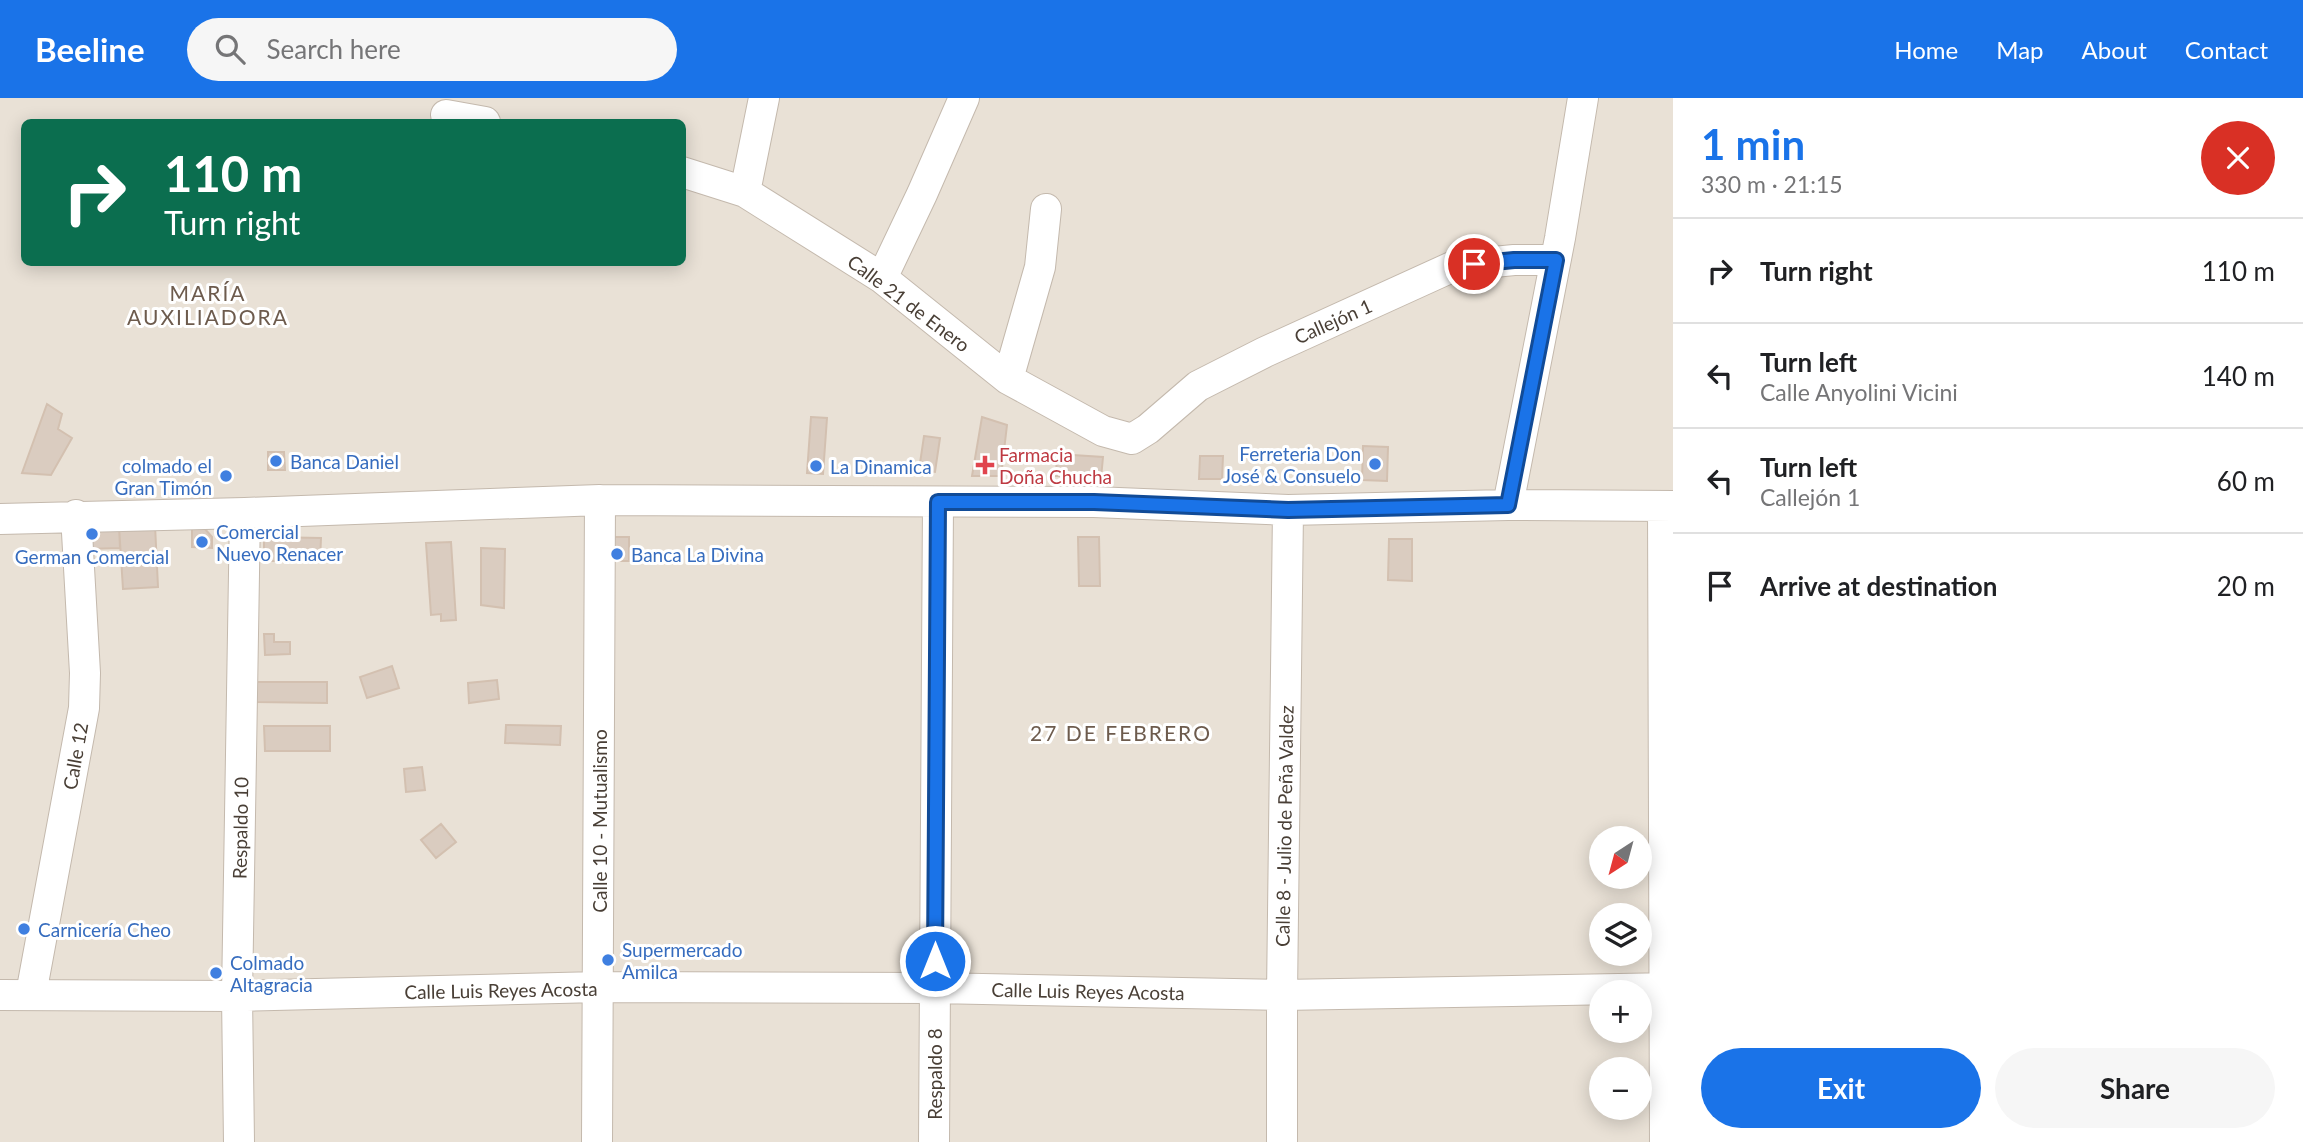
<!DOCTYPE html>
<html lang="en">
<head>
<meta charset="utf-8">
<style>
	body { margin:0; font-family:Lato,sans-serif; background:#f6f6f6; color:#202124; height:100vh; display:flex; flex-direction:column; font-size:26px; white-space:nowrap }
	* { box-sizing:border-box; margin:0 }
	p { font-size:23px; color:#757577 }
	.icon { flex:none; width:38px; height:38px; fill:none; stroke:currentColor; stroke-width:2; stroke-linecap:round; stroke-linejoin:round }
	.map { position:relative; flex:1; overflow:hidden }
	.drawer { display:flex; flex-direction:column; background:#fff; width:630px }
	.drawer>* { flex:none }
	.hud { position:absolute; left:21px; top:21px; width:665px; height:147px; border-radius:10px; box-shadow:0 4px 18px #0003; background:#0b6e4f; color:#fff; overflow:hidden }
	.needle { width:46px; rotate:216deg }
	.fabs { position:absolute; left:1589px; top:728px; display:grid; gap:14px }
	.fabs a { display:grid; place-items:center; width:63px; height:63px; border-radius:50%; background:#fff; box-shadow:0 4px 18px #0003; font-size:35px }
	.pin { position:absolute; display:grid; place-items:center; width:60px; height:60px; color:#fff; margin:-30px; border:4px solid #fff; border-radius:50%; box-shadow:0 2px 7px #0007 }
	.me { position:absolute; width:77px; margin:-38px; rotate:0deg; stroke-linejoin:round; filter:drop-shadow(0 0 5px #0008) }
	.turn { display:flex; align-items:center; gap:24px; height:147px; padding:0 28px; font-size:32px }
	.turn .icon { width:91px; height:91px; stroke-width:2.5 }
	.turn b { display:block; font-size:49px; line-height:60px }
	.round { display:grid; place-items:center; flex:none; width:74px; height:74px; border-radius:37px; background:#f6f6f6 }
	.headline { display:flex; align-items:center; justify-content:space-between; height:119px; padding:0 28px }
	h1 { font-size:42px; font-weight:700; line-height:52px; color:#1a73e8 }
	.cta { display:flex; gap:14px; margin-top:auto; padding:14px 28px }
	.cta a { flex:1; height:80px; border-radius:42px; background:#1a73e8; color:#fff; font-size:28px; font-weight:700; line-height:80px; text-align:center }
	.cta a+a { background:#f6f6f6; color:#202124 }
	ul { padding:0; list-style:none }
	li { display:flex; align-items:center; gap:21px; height:105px; padding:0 28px; border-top:2px solid #e0e0e0 }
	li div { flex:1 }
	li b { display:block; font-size:26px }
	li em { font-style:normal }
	header { display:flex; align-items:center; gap:42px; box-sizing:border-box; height:98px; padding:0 35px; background:#1a73e8; color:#fff }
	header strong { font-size:33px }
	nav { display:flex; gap:38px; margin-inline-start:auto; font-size:24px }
	.search { width:490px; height:63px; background:#f6f6f6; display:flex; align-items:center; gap:18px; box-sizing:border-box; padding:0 24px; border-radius:38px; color:#757577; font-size:26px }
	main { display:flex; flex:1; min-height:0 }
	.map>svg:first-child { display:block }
	.residential { fill:#e9e1d6; fill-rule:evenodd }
	.building { fill:#daccc0; stroke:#d3c0b0; stroke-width:2 }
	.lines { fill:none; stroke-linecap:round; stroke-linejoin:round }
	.street-casing { stroke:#c4b9ad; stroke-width:32 }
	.street { stroke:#fff; stroke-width:30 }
	.route-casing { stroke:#114b97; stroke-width:18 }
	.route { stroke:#1a73e8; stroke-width:12 }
	.shop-dot { fill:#3f7fe0; stroke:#fff; stroke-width:2.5 }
	.health-dot { fill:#e0444e; stroke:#fff; stroke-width:2.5 }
	.labels { text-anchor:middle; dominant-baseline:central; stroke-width:6; stroke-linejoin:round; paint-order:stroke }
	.street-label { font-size:19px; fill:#493f36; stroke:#fff }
	.shop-label { font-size:19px; fill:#366cbe; stroke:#fff; text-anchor:start }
	.health-label { font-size:19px; fill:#be3a42; stroke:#fff; text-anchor:start }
	.neighbourhood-label { font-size:21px; letter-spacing:2px; fill:#6d5b4d; stroke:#fff }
</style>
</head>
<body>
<header>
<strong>Beeline</strong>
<div class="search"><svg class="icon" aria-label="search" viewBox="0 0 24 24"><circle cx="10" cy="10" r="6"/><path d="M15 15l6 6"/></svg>Search here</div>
<nav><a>Home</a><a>Map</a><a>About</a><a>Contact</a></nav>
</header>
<main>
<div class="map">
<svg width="1673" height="1044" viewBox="0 0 1673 1044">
	<rect width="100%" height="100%" fill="#f5efe8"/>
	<path class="residential" d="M0,0H1673V1044H0ZM24,24H682V164H24ZM1601,740H1640V779H1601ZM1601,817H1640V856H1601ZM1601,894H1640V933H1601ZM1601,971H1640V1010H1601Z"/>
	<path class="building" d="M47,306L62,316L58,331L72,340L51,377L22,375Z
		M811,319L827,320L823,376L807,375Z
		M982,319L1007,327L1001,378H972Z
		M924,338L940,340L935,374L919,372Z
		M1363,348L1388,349L1387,383L1362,382Z
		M268,354H284L285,372H268Z
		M1057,356L1103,359L1101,380L1056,378Z
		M1200,358H1223L1222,381H1199Z
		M155,427L158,489L123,491L119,428Z
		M119,428L120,450L86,451L85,429Z
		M192,431H205L212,439V450L192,449Z
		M268,439L321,440L320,463H264V443H268Z
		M613,439H629V463H606Z
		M1078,439H1099L1100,488H1079Z
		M1389,441H1412V483L1388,482Z
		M451,444L456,522L441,523V516L431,517L426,445Z
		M481,450L505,451L504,510L481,507Z
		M264,536H274V544H290V556L265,557Z
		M392,568L399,590L367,600L360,579Z
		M497,582L499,601L469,605L468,585Z
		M256,584H327V605L256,604Z
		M506,627L561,628L560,647L505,645Z
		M264,628H330V653H265Z
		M422,669L425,692L406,694L404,671Z
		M441,726L456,744L436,760L421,742Z"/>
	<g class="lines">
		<g class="street-casing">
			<path id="street" d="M446,17L485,24
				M682,74L745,94L882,180L1008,281L1103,333L1132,341L1148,331L1198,288L1265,254L1454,168L1514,162H1555
				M745,94L764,0
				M882,180L922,96L964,0
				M1008,281L1040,169L1046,111
				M1508,407L1560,140L1583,0
				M1663,408L1665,1044
				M0,421L245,415L600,402L1094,404L1288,412L1508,407L1673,408
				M31,896L84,610L85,575L76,417
				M0,897L237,898L599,889L935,890L1282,897L1673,890
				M239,1044L237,898L245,415
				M597,1044L600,402
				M934,1044L938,404
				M1282,1044V897L1288,412"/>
		</g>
		<use href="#street" class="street"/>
	</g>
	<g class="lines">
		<g class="route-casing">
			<path id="route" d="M935,863L938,404H1094L1288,412L1508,407L1556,162H1514L1474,166"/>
		</g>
		<use href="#route" class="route"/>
	</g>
	<g class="shop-dot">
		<circle cx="276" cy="363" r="7"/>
		<circle cx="1375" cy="366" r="7"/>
		<circle cx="816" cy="368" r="7"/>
		<circle cx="226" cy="378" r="7"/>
		<circle cx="92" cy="436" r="7"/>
		<circle cx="202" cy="444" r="7"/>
		<circle cx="617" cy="456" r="7"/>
		<circle cx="24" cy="831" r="7"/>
		<circle cx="608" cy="862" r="7"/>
		<circle cx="216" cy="875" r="7"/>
	</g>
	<path class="health-dot" d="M981.5 356.5h7v7h7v7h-7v7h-7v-7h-7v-7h7z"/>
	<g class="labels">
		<g class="street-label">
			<text transform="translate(909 205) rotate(37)">Calle 21 de Enero</text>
			<text transform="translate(1333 223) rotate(-24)">Callejón 1</text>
			<text transform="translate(75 658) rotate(-80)">Calle 12</text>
			<text transform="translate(599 723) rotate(-90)">Calle 10 - Mutualismo</text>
			<text transform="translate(1284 728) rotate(-89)">Calle 8 - Julio de Peña Valdez</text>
			<text transform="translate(240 730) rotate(-89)">Respaldo 10</text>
			<text transform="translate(501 892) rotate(-1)">Calle Luis Reyes Acosta</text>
			<text transform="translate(1088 893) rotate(1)">Calle Luis Reyes Acosta</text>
			<text transform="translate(934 976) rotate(-90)">Respaldo 8</text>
		</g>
		<g class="shop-label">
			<text x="1361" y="355" text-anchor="end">Ferreteria Don<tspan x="1361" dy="22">José &amp; Consuelo</tspan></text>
			<text x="290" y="363">Banca Daniel</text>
			<text x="212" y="367" text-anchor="end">colmado el<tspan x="212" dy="22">Gran Timón</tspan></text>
			<text x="830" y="368">La Dinamica</text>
			<text x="216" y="433">Comercial<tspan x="216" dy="22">Nuevo Renacer</tspan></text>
			<text x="631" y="456">Banca La Divina</text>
			<text x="92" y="458" text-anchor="middle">German Comercial</text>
			<text x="38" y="831">Carnicería Cheo</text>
			<text x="622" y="851">Supermercado<tspan x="622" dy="22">Amilca</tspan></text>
			<text x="230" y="864">Colmado<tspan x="230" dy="22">Altagracia</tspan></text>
		</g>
		<g class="health-label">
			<text x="999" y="356">Farmacia<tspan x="999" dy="22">Doña Chucha</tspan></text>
		</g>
		<g class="neighbourhood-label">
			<text x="208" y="194">MARÍA<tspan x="208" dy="24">AUXILIADORA</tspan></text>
			<text x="1121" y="634">27 DE FEBRERO</text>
		</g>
	</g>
</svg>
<div class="fabs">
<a><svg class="needle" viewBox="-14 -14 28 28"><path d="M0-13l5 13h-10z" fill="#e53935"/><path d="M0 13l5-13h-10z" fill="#757577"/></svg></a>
<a><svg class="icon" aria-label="layers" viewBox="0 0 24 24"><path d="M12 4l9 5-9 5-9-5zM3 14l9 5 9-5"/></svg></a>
<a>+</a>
<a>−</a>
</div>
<div class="pin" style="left:1474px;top:166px;background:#d93025"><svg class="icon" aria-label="arrive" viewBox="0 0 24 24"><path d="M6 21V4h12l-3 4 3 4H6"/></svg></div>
<svg class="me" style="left:935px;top:863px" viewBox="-20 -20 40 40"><circle r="17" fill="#1a73e8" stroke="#fff" stroke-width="3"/><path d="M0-11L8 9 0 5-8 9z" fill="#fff"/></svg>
<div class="hud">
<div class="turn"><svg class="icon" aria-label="right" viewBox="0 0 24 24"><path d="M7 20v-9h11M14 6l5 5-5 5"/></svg><div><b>110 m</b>Turn right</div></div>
</div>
</div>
<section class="drawer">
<div class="headline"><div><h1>1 min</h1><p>330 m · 21:15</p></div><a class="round" style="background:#d93025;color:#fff"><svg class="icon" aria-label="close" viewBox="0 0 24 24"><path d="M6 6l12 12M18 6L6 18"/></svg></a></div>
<ul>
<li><svg class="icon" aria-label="right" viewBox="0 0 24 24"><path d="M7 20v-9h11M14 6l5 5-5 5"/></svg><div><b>Turn right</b></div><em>110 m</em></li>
<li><svg class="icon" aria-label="left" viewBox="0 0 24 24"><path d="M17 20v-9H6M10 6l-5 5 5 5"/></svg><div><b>Turn left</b><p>Calle Anyolini Vicini</p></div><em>140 m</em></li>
<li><svg class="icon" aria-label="left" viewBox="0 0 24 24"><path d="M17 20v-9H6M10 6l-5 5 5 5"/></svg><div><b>Turn left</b><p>Callejón 1</p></div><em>60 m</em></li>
<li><svg class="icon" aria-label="arrive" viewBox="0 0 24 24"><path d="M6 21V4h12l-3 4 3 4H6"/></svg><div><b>Arrive at destination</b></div><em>20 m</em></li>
</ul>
<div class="cta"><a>Exit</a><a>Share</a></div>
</section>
</main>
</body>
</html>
